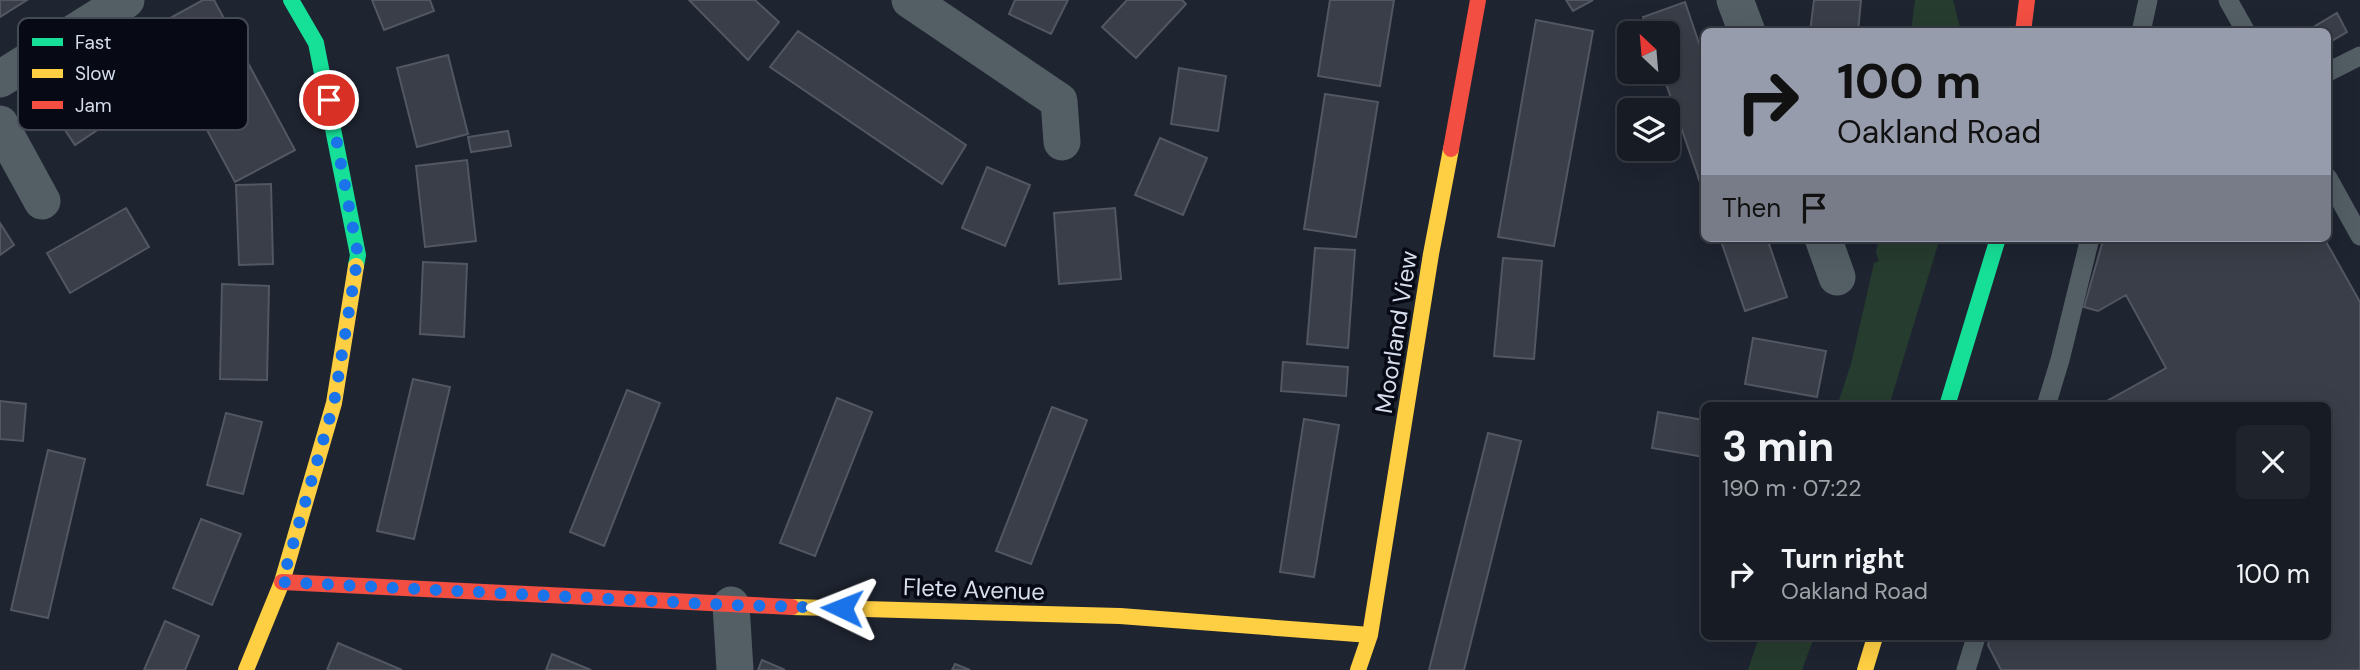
<!DOCTYPE html>
<html lang="en">
<head>
<meta charset="utf-8">
<style>
	body { margin:0; font-family:"DM Sans",sans-serif; background:#1f242c; color:#f1f3f6; height:100vh; display:flex; flex-direction:column; font-size:26px; white-space:nowrap }
	* { box-sizing:border-box; margin:0 }
	p { font-size:23px; color:#9ea1a6 }
	.icon { flex:none; width:38px; height:38px; fill:none; stroke:currentColor; stroke-width:2; stroke-linecap:round; stroke-linejoin:round }
	.map { position:relative; flex:1; overflow:hidden }
	.side { position:absolute; left:1701px; top:402px; width:630px; height:238px; display:flex; flex-direction:column; background:#161b24; border-radius:10px; box-shadow:0 7px 28px #0002,0 0 0 2px #353941 }
	.side>* { flex:none }
	.banner { position:absolute; left:1701px; top:28px; width:630px; height:214px; border-radius:10px; box-shadow:0 7px 28px #0002,0 0 0 2px #353941; background:#969cab; color:#111; overflow:hidden }
	.needle { width:46px; rotate:334deg }
	.controls { position:absolute; left:1617px; top:21px; display:grid; gap:14px }
	.controls a { display:grid; place-items:center; width:63px; height:63px; border-radius:10px; background:#161b24; box-shadow:0 7px 28px #0002,0 0 0 2px #353941; font-size:35px }
	.pin { position:absolute; display:grid; place-items:center; width:60px; height:60px; color:#fff; margin:-30px; border:4px solid #fff; border-radius:50%; box-shadow:0 2px 7px #0007 }
	.me { position:absolute; width:77px; margin:-38px; rotate:272deg; stroke-linejoin:round; filter:drop-shadow(0 0 5px #0008) }
	.turn { display:flex; align-items:center; gap:24px; height:147px; padding:0 21px; font-size:32px }
	.turn .icon { width:91px; height:91px; stroke-width:2.5 }
	.turn b { display:block; font-size:49px; line-height:60px }
	.then { display:flex; align-items:center; height:66px; padding:0 21px; background:#0003; gap:14px; font-size:26px }
	.round { display:grid; place-items:center; flex:none; width:74px; height:74px; border-radius:10px; background:#1f242c }
	.overview { display:flex; align-items:center; justify-content:space-between; height:119px; padding:0 21px }
	h1 { font-size:42px; font-weight:700; line-height:52px }
	ul { padding:0; list-style:none }
	li { display:flex; align-items:center; gap:21px; height:105px; padding:0 21px }
	li div { flex:1 }
	li b { display:block; font-size:26px }
	li em { font-style:normal }
	.map>svg:first-child { display:block }
	.green { fill:#263c2e }
	.building { fill:#393e48; stroke:#525762; stroke-width:2 }
	.lines { fill:none; stroke-linecap:round; stroke-linejoin:round }
	.lane { stroke:#535e65; stroke-width:19 }
	.street { stroke:#535e65; stroke-width:37 }
	.fast { stroke:#16e098; stroke-width:16 }
	.slow { stroke:#ffcf43; stroke-width:16 }
	.jam { stroke:#f24e42; stroke-width:16 }
	.route { stroke:#1a73e8; stroke-width:12; stroke-dasharray:0 21.6 }
	.labels { text-anchor:middle; dominant-baseline:central; stroke-width:7; stroke-linejoin:round; paint-order:stroke }
	.street-label { font-size:24px; fill:#d6dded; stroke:#070a14 }
	.key { fill:#070a14; stroke:#454955; stroke-width:2 }
	.key-label { font-size:19px; fill:#d6dded }
</style>
</head>
<body>
<div class="map">
<svg width="2360" height="670" viewBox="0 0 2360 670">
	<rect width="100%" height="100%" fill="#1e2430"/>
	<path class="green" d="M1915,0H1953L1961,31H1911Z
		M1879,238H1940L1889,406H1837L1851,364L1874,263L1879,261L1876,252Z
		M1759,637H1814L1802,670H1748Z"/>
	<path class="building" d="M0,0H27L0,17Z
		M203,0H214L295,150L235,182L152,28Z
		M372,0H430L434,11L384,30Z
		M689,0H755L779,22L748,60Z
		M1015,0H1068L1051,34L1009,14Z
		M1127,0H1182L1186,4L1136,58L1102,27Z
		M1330,0H1394L1380,86L1318,76Z
		M1566,0H1593L1573,11Z
		M1814,0H1861L1858,32H1810Z
		M1685,2L1704,58V194L1662,72H1668V33H1649L1643,17Z
		M2337,13L2347,32L2328,43V32H2305Z
		M1536,20L1593,31L1554,246L1498,237Z
		M798,31L966,145L942,184L770,67Z
		M448,55L468,134L417,147L397,68Z
		M1179,68L1226,76L1218,131L1171,124Z
		M105,77L127,110L75,145L53,112Z
		M1325,94L1378,102L1356,237L1304,229Z
		M508,131L511,146L471,152L468,137Z
		M1160,138L1207,158L1183,215L1135,195Z
		M467,160L476,241L425,247L416,166Z
		M987,167L1030,185L1005,246L962,228Z
		M271,184L273,264L239,265L236,185Z
		M126,208L149,247L70,293L47,253Z
		M1115,208L1121,279L1059,284L1054,213Z
		M0,223L14,245L0,255Z
		M1720,238H1767L1787,297L1745,311Z
		M2113,238H2324L2360,302V670H2001L1988,645L1990,637H2328V406H2098L2166,368L2126,295L2098,311L2084,307L2102,244Z
		M1315,248L1355,250L1348,348L1307,344Z
		M1503,258L1542,261L1534,359L1494,356Z
		M423,262L467,264L464,337L420,334Z
		M222,284L269,286L267,380L220,379Z
		M1753,338L1826,351L1817,397L1745,384Z
		M1283,362L1348,367L1346,396L1281,391Z
		M413,379L450,387L414,539L377,531Z
		M627,390L660,403L604,546L570,532Z
		M837,398L872,412L815,556L780,543Z
		M0,401L26,404L23,441L0,439Z
		M1052,407L1087,420L1031,564L996,551Z
		M1658,412L1704,420V457L1652,448Z
		M226,413L262,422L243,494L207,485Z
		M1304,419L1339,425L1314,577L1280,572Z
		M1488,433L1521,441L1464,670H1429Z
		M48,450L85,459L48,618L11,610Z
		M201,519L241,534L212,605L173,588Z
		M165,621L199,636L185,670H144Z
		M338,643L402,670H327Z
		M552,654L591,670H546Z
		M762,660L785,670H758Z
		M955,664L970,670H952Z"/>
	<g class="lines">
		<path class="lane" d="M2228,0L2246,32
			M2141,32L2148,0
			M2328,72L2360,56
			M2328,178L2360,236
			M2046,406L2060,360L2090,238
			M1966,670L1976,637"/>
		<path class="street" d="M910,0L1059,101L1062,142
			M1735,0L1747,32
			M0,79L126,0
			M0,124L42,201
			M1823,238L1837,277
			M731,605L735,670"/>
		<path class="fast" d="M291,0L316,43L358,255L356,266
			M1947,406L1998,238"/>
		<path class="slow" d="M792,607L1120,616L1370,635
			M246,670L282,582L334,403L356,266
			M1358,670L1370,635L1431,254L1451,149
			M1865,670L1875,637"/>
		<path class="jam" d="M2023,32L2027,0
			M1451,149L1478,0
			M282,582L792,607"/>
	</g>
	<g class="lines">
		<path class="route" d="M329,100L358,255L334,403L282,582L731,605L842,608"/>
	</g>
	<g class="labels">
		<g class="street-label">
			<text transform="translate(1396 332) rotate(-81)">Moorland View</text>
			<text transform="translate(974 589) rotate(2)">Flete Avenue</text>
		</g>
	</g>
	<rect x="18" y="18" width="230" height="112" rx="10" class="key"/>
	<rect x="32" y="38" width="31" height="8" fill="#16e098"/>
	<rect x="32" y="69" width="31" height="9" fill="#ffcf43"/>
	<rect x="32" y="101" width="31" height="8" fill="#f24e42"/>
	<g class="key-label">
		<text x="75" y="49">Fast</text>
		<text x="75" y="80">Slow</text>
		<text x="75" y="112">Jam</text>
	</g>
</svg>
<div class="controls">
<a><svg class="needle" viewBox="-14 -14 28 28"><path d="M0-13l5 13h-10z" fill="#e53935"/><path d="M0 13l5-13h-10z" fill="#9ea1a6"/></svg></a>
<a><svg class="icon" aria-label="layers" viewBox="0 0 24 24"><path d="M12 4l9 5-9 5-9-5zM3 14l9 5 9-5"/></svg></a>
</div>
<div class="pin" style="left:329px;top:100px;background:#d93025"><svg class="icon" aria-label="arrive" viewBox="0 0 24 24"><path d="M6 21V4h12l-3 4 3 4H6"/></svg></div>
<svg class="me" style="left:842px;top:608px" viewBox="-20 -20 40 40"><path d="M0-17L14 15 0 8-14 15z" fill="#1a73e8" stroke="#fff" stroke-width="4"/></svg>
<div class="banner">
<div class="turn"><svg class="icon" aria-label="right" viewBox="0 0 24 24"><path d="M7 20v-9h11M14 6l5 5-5 5"/></svg><div><b>100 m</b>Oakland Road</div></div>
<div class="then">Then<svg class="icon" aria-label="arrive" viewBox="0 0 24 24"><path d="M6 21V4h12l-3 4 3 4H6"/></svg></div>
</div>
<section class="side">
<div class="overview"><div><h1>3 min</h1><p>190 m · 07:22</p></div><a class="round"><svg class="icon" aria-label="close" viewBox="0 0 24 24"><path d="M6 6l12 12M18 6L6 18"/></svg></a></div>
<ul>
<li><svg class="icon" aria-label="right" viewBox="0 0 24 24"><path d="M7 20v-9h11M14 6l5 5-5 5"/></svg><div><b>Turn right</b><p>Oakland Road</p></div><em>100 m</em></li>
</ul>
</section>
</div>
</body>
</html>
